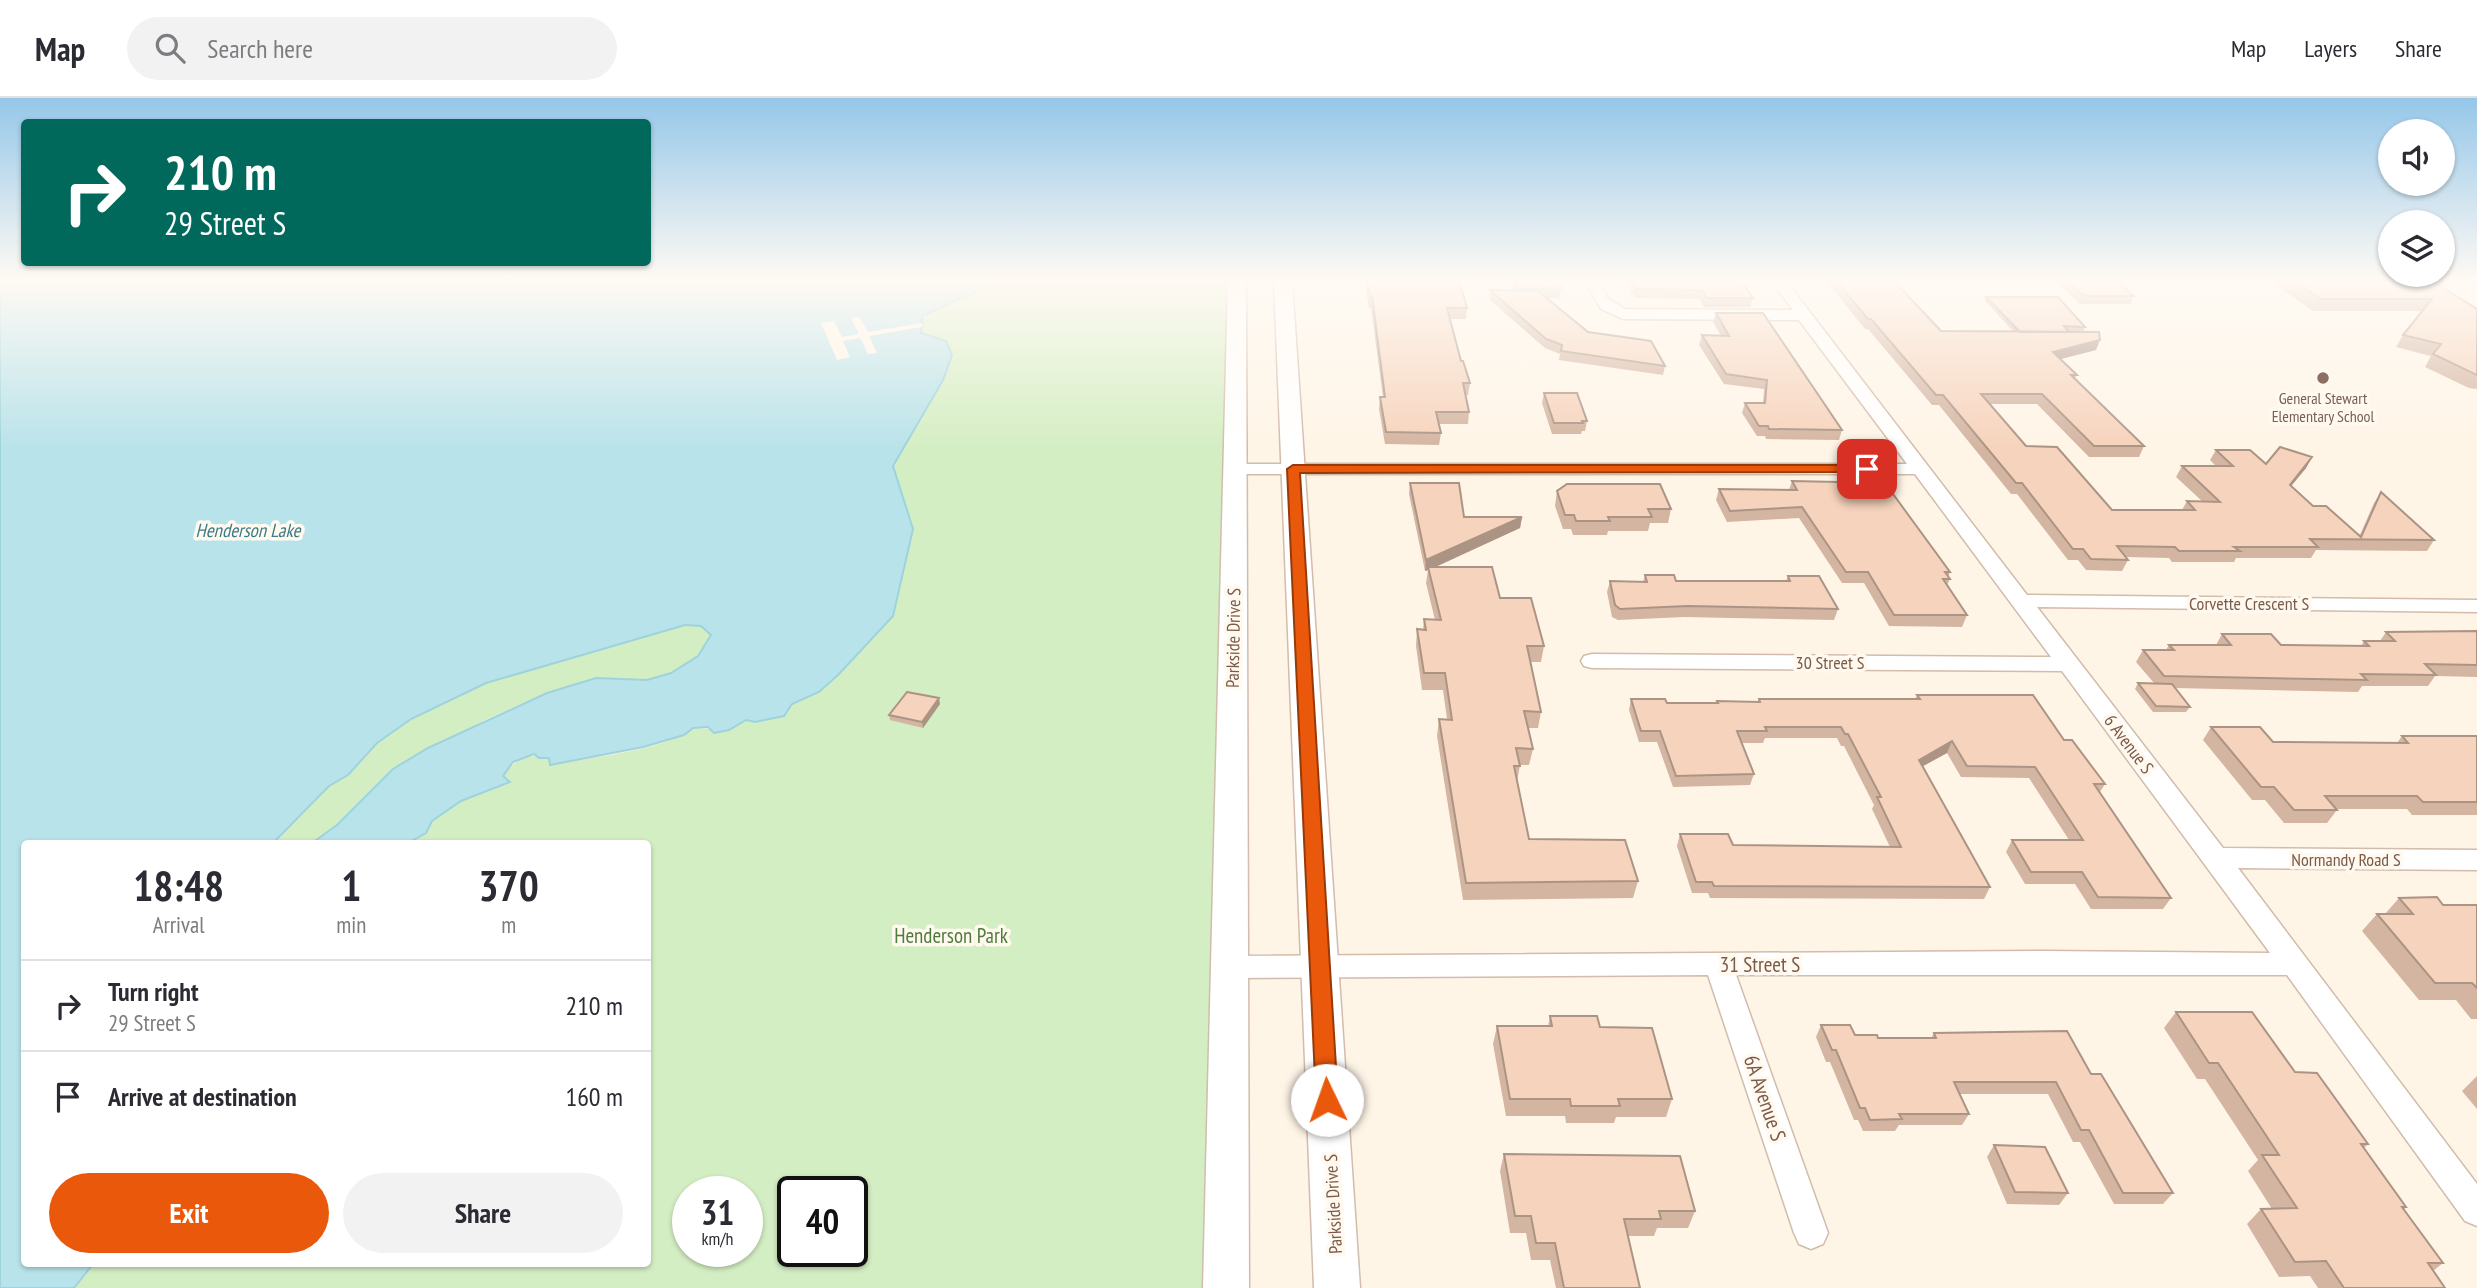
<!DOCTYPE html>
<html lang="en">
<head>
<meta charset="utf-8">
<style>
	body { margin:0; font-family:"PT Sans Narrow",sans-serif; background:#f2f2f3; color:#2b2b33; height:100vh; display:flex; flex-direction:column; font-size:26px; white-space:nowrap }
	* { box-sizing:border-box; margin:0 }
	p { font-size:23px; color:#7c7c81 }
	.icon { flex:none; width:38px; height:38px; fill:none; stroke:currentColor; stroke-width:2; stroke-linecap:round; stroke-linejoin:round }
	.map { position:relative; flex:1; overflow:hidden }
	.panel { position:absolute; left:21px; top:742px; width:630px; height:427px; display:flex; flex-direction:column; background:#fff; border-radius:7px; box-shadow:0 2px 5px #0004 }
	.panel>* { flex:none }
	.top-card { position:absolute; left:21px; top:21px; width:630px; height:147px; border-radius:7px; box-shadow:0 2px 5px #0004; background:#00695c; color:#fff; overflow:hidden }
	.tools { position:absolute; left:2378px; top:21px; display:grid; gap:14px }
	.tools a { display:grid; place-items:center; width:77px; height:77px; border-radius:50%; background:#fff; box-shadow:0 2px 5px #0004; font-size:35px }
	.speed { position:absolute; left:672px; top:1078px; display:flex; gap:14px; font-size:35px; font-weight:700; text-align:center }
	.speed>* { display:grid; place-content:center; width:91px; height:91px; border-radius:50%; background:#fff; box-shadow:0 2px 5px #0004; line-height:1 }
	.speed small { font-size:18px; font-weight:400 }
	.speed .limit { border:4px solid #111; border-radius:10px; background:#fff; color:#111 }
	.pin { position:absolute; display:grid; place-items:center; width:60px; height:60px; color:#fff; margin:-30px; border-radius:14px; box-shadow:0 4px 10px #0006 }
	.me { position:absolute; width:77px; margin:-38px; rotate:357deg; stroke-linejoin:round; filter:drop-shadow(0 0 5px #0008) }
	.turn { display:flex; align-items:center; gap:24px; height:147px; padding:0 28px; font-size:32px }
	.turn .icon { width:91px; height:91px; stroke-width:2.5 }
	.turn b { display:block; font-size:49px; line-height:60px }
	.eta { display:flex; justify-content:space-evenly; align-items:center; height:119px; text-align:center }
	.eta b { font-size:42px; font-weight:700; line-height:49px }
	.button { display:flex; gap:14px; margin-top:auto; padding:14px 28px }
	.button a { flex:1; height:80px; border-radius:42px; background:#ea580c; color:#fff; font-size:28px; font-weight:700; line-height:80px; text-align:center }
	.button a+a { background:#f2f2f3; color:#2b2b33 }
	ul { padding:0; list-style:none }
	li { display:flex; align-items:center; gap:21px; height:91px; padding:0 28px; border-top:2px solid #e1e1e2 }
	li div { flex:1 }
	li b { display:block; font-size:26px }
	li em { font-style:normal }
	header { display:flex; align-items:center; gap:42px; box-sizing:border-box; height:98px; padding:0 35px; background:#fff; border-bottom:2px solid #e1e1e2 }
	header strong { font-size:33px }
	nav { display:flex; gap:38px; margin-inline-start:auto; font-size:24px }
	.search { width:490px; height:63px; background:#f2f2f3; display:flex; align-items:center; gap:18px; box-sizing:border-box; padding:0 24px; border-radius:38px; color:#7c7c81; font-size:26px }
	.map>svg:first-child { display:block }
	.green { fill:#d4eec3; fill-rule:evenodd }
	.water { fill:#b9e3ea; stroke:#9ed3dd; stroke-width:2 }
	.pier { fill:#fef5e7 }
	.lines { fill:none; stroke-linecap:round; stroke-linejoin:round }
	.minor-casing { stroke:#d2bcab; stroke-width:3 }
	.tertiary-casing { stroke:#d2bcab; stroke-width:3 }
	.minor { fill:#fff; fill-rule:evenodd }
	.tertiary { fill:#fff; fill-rule:evenodd }
	.wall { fill:#d4b5a2 }
	.shaded-wall { fill:#ac9484 }
	.building { fill:#f6d3bc; stroke:#ac9484; stroke-width:2 }
	.route { fill:#ea580c; stroke:#983908; stroke-width:2 }
	.education-dot { fill:#8d6e63; stroke:#fff9ef; stroke-width:2.5 }
	.labels { text-anchor:middle; dominant-baseline:central; stroke-width:7; stroke-linejoin:round; paint-order:stroke }
	.far-education-label { font-size:16px; fill:#785e54; stroke:#fff9ef }
	.street-label { font-size:18px; fill:#7b5a48; stroke:#fff9ef }
	.water-label { font-size:19px; font-style:italic; fill:#3d7b88; stroke:#fff9ef }
	.near-park-label { font-size:21px; fill:#4f7b3c; stroke:#fff9ef }
	.near-street-label { font-size:21px; fill:#7b5a48; stroke:#fff9ef }
</style>
</head>
<body>
<header>
<strong>Map</strong>
<div class="search"><svg class="icon" aria-label="search" viewBox="0 0 24 24"><circle cx="10" cy="10" r="6"/><path d="M15 15l6 6"/></svg>Search here</div>
<nav><a>Map</a><a>Layers</a><a>Share</a></nav>
</header>
<div class="map">
<svg width="2477" height="1190" viewBox="0 0 2477 1190">
	<rect width="100%" height="100%" fill="#fef5e7"/>
	<path class="green" d="M993,183H1237L1226,1190H74L93,1166H648V746L408,745L425,735L432,723L461,703L509,684L502,678C516,661 528,654 549,660L551,667C586,660 667,652 693,630L729,632L746,622L805,599L913,431L893,368L943,282L952,257L946,243L921,235L922,217L980,192ZM688,1094H747V1153H688ZM793,1094H852V1153H793Z
		M685,527H701L711,536L698,558L671,575L647,582L596,580L547,595L489,620L393,671L337,727L312,745L273,746L329,688L348,677L377,645L411,621L486,585Z"/>
	<path class="water" d="M993,183L980,192L922,218L921,235L946,243L952,257L943,282L893,368L913,431L893,518L839,576L819,594L792,606L784,618L755,624L746,622L729,632L714,635L708,629L693,630L684,637L643,649L550,667L549,660H539L534,656L513,664L503,678L510,684L461,703L432,723L426,735L408,745H312L337,727L393,671L428,650L547,595L596,580L647,582L671,575L698,558L711,537L701,528L685,527L486,585L411,621L377,645L348,677L329,688L273,745L24,746V1166H93L74,1190H0V184Z"/>
	<path class="pier" d="M859,219L868,234L922,225V229L869,238L877,255L868,256L860,240L843,243L850,259L837,262L821,225L834,223L842,239L859,236L851,220Z"/>
	<g class="lines">
		<g class="minor-casing">
			<path id="minor" d="M1585,183H1599L1608,201L1625,211L1793,212L1771,183H1786L2027,497L2477,502V514L2037,509L2223,750L2477,752V772L2238,770L2477,1086V1128L2465,1123L2287,877H1736L1828,1135L1823,1146L1811,1151L1799,1146L1794,1135L1708,877L1227,880L1217,877L1213,869L1217,861L1227,858L2044,853L2270,855L2062,573L1592,570L1584,568L1581,563L1584,558L1592,556L2051,559L1915,376H1236L1227,371L1236,366H1907L1799,222L1623,221L1601,211Z"/>
		</g>
		<g class="tertiary-casing">
			<path id="tertiary" d="M1228,183H1246L1249,1190H1203Z
				M1274,183H1292L1360,1190H1314Z"/>
		</g>
		<use href="#minor" class="minor"/>
		<use href="#tertiary" class="tertiary"/>
	</g>
	<path class="wall" d="M1366,183L1467,210L1466,221H1450L1461,263L1470,285L1468,297H1466L1469,314L1468,326H1439L1441,335L1439,347L1385,346L1379,311L1380,299H1383L1371,210H1369L1366,193Z
		M1510,183H1558L1561,190L1559,200H1547L1588,234L1665,268L1663,277L1559,262L1560,256L1545,250L1489,201L1490,192L1513,193Z
		M1626,183H1749L1747,191L1753,200L1750,209H1704L1700,201L1635,200Z
		M1826,183H1894L1941,233H2013L1985,203L1986,199L2085,229L2083,233H2069L2096,252L2060,261L2077,277L2075,280L2144,348L2139,359H2089L2037,306H1990L2026,348L2112,412H2182L2187,403H2202L2176,379L2182,368H2216L2210,362L2216,352L2266,366L2312,359L2306,370L2291,388L2313,408L2360,437L2374,405L2381,394L2434,442L2427,453L2316,452L2311,460H2236L2234,464H2172L2169,460L2126,459L2128,462L2122,473L2086,472L2078,462H2068L2017,396H2011L1939,307H1932L1868,231H1865Z
		M2055,183H2117L2134,198L2131,206H2080Z
		M2270,183H2432L2477,211V291L2469,290L2425,269L2431,258L2396,249L2403,237L2422,213H2313Z
		M1716,215L1842,332L1839,342L1766,341L1765,338H1757L1742,315L1745,305H1763L1764,291L1724,286L1699,247L1702,237L1721,238L1713,224Z
		M1544,295L1587,323L1585,333H1582L1581,336H1552L1542,305Z
		M1792,383L1950,474L1948,479L1950,481L1947,487L1967,517L1962,529L1889,528L1864,485H1842L1799,420L1727,424L1716,402L1719,391L1789,392Z
		M1410,385L1464,419H1522L1520,430L1434,469L1500,500L1544,548L1541,564H1530L1541,614L1538,630H1528L1533,651L1529,667H1520L1517,684L1529,741L1638,783L1633,800L1463,802L1437,638L1439,621H1447L1443,592H1422L1416,548L1417,531L1423,532L1424,521L1435,522L1426,485L1428,472L1425,473L1409,396Z
		M1557,393L1671,411L1668,425H1650L1648,433H1608L1607,437H1573L1571,431H1563L1555,408Z
		M1645,477L1676,483H1786L1788,478L1838,511L1834,522L1684,519L1618,522L1612,519L1607,494L1610,483L1643,484Z
		M2477,533V579L2435,578L2428,588H2362L2358,594L2175,590L2190,609L2186,614H2153L2135,591L2138,585H2154L2136,564L2143,552H2166L2169,547H2216L2222,536L2281,547L2361,548L2364,543H2380L2386,534Z
		M1917,597L2064,642L2105,686L2100,694L2171,800L2163,811H2091L2075,786H2025L2006,754L2012,742H2069L2029,680L1961,679L1947,655L1923,668L1990,789L1984,801L1710,800L1708,795H1692L1677,748L1680,736L1733,747L1890,749L1872,711L1874,707L1844,648H1841L1837,640H1765L1763,645H1741L1754,676L1750,687L1673,689L1657,644H1639L1629,612L1631,601L1667,605H1716L1717,603L1758,604L1759,601H1915Z
		M940,606L923,630L890,622L889,617Z
		M2211,629L2273,644L2397,645L2402,638H2477V717H2412L2407,711H2336L2337,712L2327,725H2284L2265,702H2252L2203,642Z
		M2399,800L2443,807H2477V921H2471L2456,902H2419L2362,833L2377,816H2385Z
		M2176,914L2295,974L2368,1046L2364,1050L2406,1109L2404,1112L2443,1165L2433,1173L2445,1190H2318L2310,1178L2279,1179L2247,1126L2261,1111H2272L2248,1073L2258,1062L2205,981H2197L2164,930Z
		M1550,918L1600,929L1672,1001L1666,1019H1616L1614,1025H1566L1565,1018H1506L1493,946L1497,928H1548Z
		M1821,927L1855,937L1878,940H1931L1934,935L2091,976L2173,1095L2163,1106H2114L2080,1044H2073L2048,996H1960L1969,1016L1962,1027H1899L1895,1033H1863L1858,1022H1854L1830,964H1826L1816,939Z
		M2477,978V1011L2462,993Z
		M1994,1047L2068,1095L2059,1107L2007,1106L1987,1059Z
		M1504,1056L1695,1113L1688,1130H1657L1654,1138H1628L1640,1190H1556L1550,1162H1531L1526,1135H1510L1500,1073Z"/>
	<path class="shaded-wall" d="M2100,242L2096,252L2049,264L2053,254Z
		M2312,359L2306,370L2283,398L2290,387Z
		M1522,419L1520,430L1429,472L1428,469V472L1425,473L1426,462Z
		M939,600L940,606L923,630L922,624Z
		M1952,643L1947,655L1914,673L1919,662Z"/>
	<path class="building" d="M1367,183H1459L1467,210H1447L1461,263H1463L1470,285H1463L1469,314H1436L1441,335L1386,334L1380,299H1385L1372,198H1370Z
		M1515,183H1558L1561,190L1518,191Z
		M1633,183H1741L1753,200H1707L1702,192L1637,191Z
		M1836,183H1894L1941,233L2099,234L2100,242L2053,254L2077,277H2071L2144,348H2094L2042,296H1981L2026,348L2057,349L2112,412H2195L2187,403L2220,404L2182,368H2233L2216,352H2250L2266,366L2280,349L2312,359L2290,387L2313,408H2326L2361,439L2381,394L2434,442L2310,441L2318,449H2234L2240,453H2179L2175,449L2117,448L2128,462L2091,461L2083,451H2073L2022,385H2016L1943,297H1936L1871,221H1868Z
		M2067,183H2117L2134,198H2084Z
		M2294,183H2432L2477,211V277L2433,256L2441,246L2403,237L2432,201H2320Z
		M1490,192L1538,193L1588,234L1651,243L1665,268L1561,253L1562,247L1546,241Z
		M1986,199H2058L2085,229L2064,228L2069,234H2020Z
		M1716,215H1763L1842,332L1769,331L1768,328H1759L1745,305H1765L1767,282L1726,276L1702,237L1729,238Z
		M1544,295H1577L1587,323H1582L1583,325H1554Z
		M1792,383L1885,385L1950,474H1945L1950,481H1943L1967,517H1894L1868,474H1846L1802,409L1730,413L1719,391L1797,392Z
		M1410,385H1459L1464,419H1522L1426,462Z
		M1567,386H1660L1671,411H1648L1652,419H1608L1610,423H1576L1574,417H1565L1557,393Z
		M1428,469H1492L1500,500H1531L1544,548H1527L1541,614L1524,613L1533,651L1516,650L1520,668H1514L1529,741L1625,742L1638,783L1466,785L1439,621L1452,622L1445,575H1424L1417,531L1426,532L1424,521L1441,522Z
		M1645,477H1674L1676,483H1790L1788,478H1819L1838,511L1687,508L1620,511L1615,507L1610,483L1647,484Z
		M2477,533V567L2425,566L2436,577L2361,576L2367,582L2164,578L2143,552H2174L2169,547H2231L2222,536H2271L2281,547L2369,548L2364,543H2395L2386,534Z
		M2138,585L2172,586L2190,609L2156,608Z
		M907,594L939,600L922,624L889,617Z
		M1917,597H2033L2064,642H2072L2105,686H2094L2171,800L2098,799L2082,774H2031L2012,742H2083L2035,669L1967,668L1952,643L1919,662L1990,789L1714,788L1712,784H1696L1680,736H1728L1733,747L1901,749L1877,699H1881L1848,636H1845L1841,629H1765L1767,633H1737L1754,676L1676,678L1660,633H1641L1631,601H1665L1667,605H1718L1717,603L1760,604L1759,601H1920Z
		M2211,629H2260L2273,644L2408,645L2402,638H2477V704H2423L2417,698H2325L2337,712H2294L2274,689H2261Z
		M2437,799L2443,807H2477V890L2472,885H2435L2377,816H2413L2399,800Z
		M2176,914H2252L2295,974L2317,975L2368,1046H2361L2406,1109H2402L2443,1165H2428L2445,1190H2344L2326,1163L2295,1164L2261,1111L2297,1110L2262,1057H2279L2218,965H2209Z
		M1550,918H1597L1600,929L1652,930L1672,1001H1618L1620,1008H1571L1570,1001H1510L1497,928H1552Z
		M1821,927H1850L1855,937H1877L1878,940H1936L1934,935L2067,933L2091,976H2101L2173,1095H2123L2089,1032H2081L2056,984H1954L1969,1016H1899L1902,1021L1870,1022L1865,1010H1860L1836,952H1832Z
		M1994,1047L2045,1049L2068,1095L2015,1094Z
		M1504,1056L1680,1058L1695,1113H1659L1661,1121H1624L1640,1190H1564L1555,1145H1536L1531,1118H1515Z"/>
	<linearGradient id="sky" x2="0" y2="1"><stop stop-color="#95c7e9"/><stop offset="0.52" stop-color="#fffaf4"/><stop offset="1" stop-color="#fffaf4" stop-opacity="0"/></linearGradient>
	<rect width="2477" height="350" fill="url(#sky)"/>
	<path class="route" d="M1293,367H1867L1874,371L1867,374L1300,375L1338,1002L1334,1009L1327,1011L1319,1009L1316,1002L1287,371Z"/>
	<circle class="education-dot" cx="2323" cy="280" r="7"/>
	<g class="labels">
		<g class="far-education-label">
			<text x="2323" y="300">General Stewart<tspan x="2323" dy="18">Elementary School</tspan></text>
		</g>
		<g class="street-label">
			<text x="2249" y="505">Corvette Crescent S</text>
			<text transform="translate(1233 540) rotate(-89)">Parkside Drive S</text>
			<text x="1830" y="564">30 Street S</text>
			<text transform="translate(2129 646) rotate(53)">6 Avenue S</text>
			<text x="2346" y="761">Normandy Road S</text>
			<text transform="translate(1333 1106) rotate(-93)">Parkside Drive S</text>
		</g>
		<g class="water-label">
			<text x="248" y="432">Henderson Lake</text>
		</g>
		<g class="near-park-label">
			<text x="951" y="837">Henderson Park</text>
		</g>
		<g class="near-street-label">
			<text x="1760" y="866">31 Street S</text>
			<text transform="translate(1765 1000) rotate(71)">6A Avenue S</text>
		</g>
	</g>
</svg>
<div class="tools">
<a><svg class="icon" aria-label="sound" viewBox="0 0 24 24"><path d="M4 9h4l5-4v14l-5-4H4zM17 9q2 3 0 6"/></svg></a>
<a><svg class="icon" aria-label="layers" viewBox="0 0 24 24"><path d="M12 4l9 5-9 5-9-5zM3 14l9 5 9-5"/></svg></a>
</div>
<div class="speed"><div>31<small>km/h</small></div><div class="limit">40</div></div>
<div class="pin" style="left:1867px;top:371px;background:#d93025"><svg class="icon" aria-label="arrive" viewBox="0 0 24 24"><path d="M6 21V4h12l-3 4 3 4H6"/></svg></div>
<svg class="me" style="left:1327px;top:1002px" viewBox="-20 -20 40 40"><circle r="19" fill="#fff"/><path d="M0-13L10 11 0 6-10 11z" fill="#ea580c"/></svg>
<div class="top-card">
<div class="turn"><svg class="icon" aria-label="right" viewBox="0 0 24 24"><path d="M7 20v-9h11M14 6l5 5-5 5"/></svg><div><b>210 m</b>29 Street S</div></div>
</div>
<section class="panel">
<div class="eta">
<div><b>18:48</b><p>Arrival</p></div>
<div><b>1</b><p>min</p></div>
<div><b>370</b><p>m</p></div>
</div>
<ul>
<li><svg class="icon" aria-label="right" viewBox="0 0 24 24"><path d="M7 20v-9h11M14 6l5 5-5 5"/></svg><div><b>Turn right</b><p>29 Street S</p></div><em>210 m</em></li>
<li><svg class="icon" aria-label="arrive" viewBox="0 0 24 24"><path d="M6 21V4h12l-3 4 3 4H6"/></svg><div><b>Arrive at destination</b></div><em>160 m</em></li>
</ul>
<div class="button"><a>Exit</a><a>Share</a></div>
</section>
</div>
</body>
</html>
